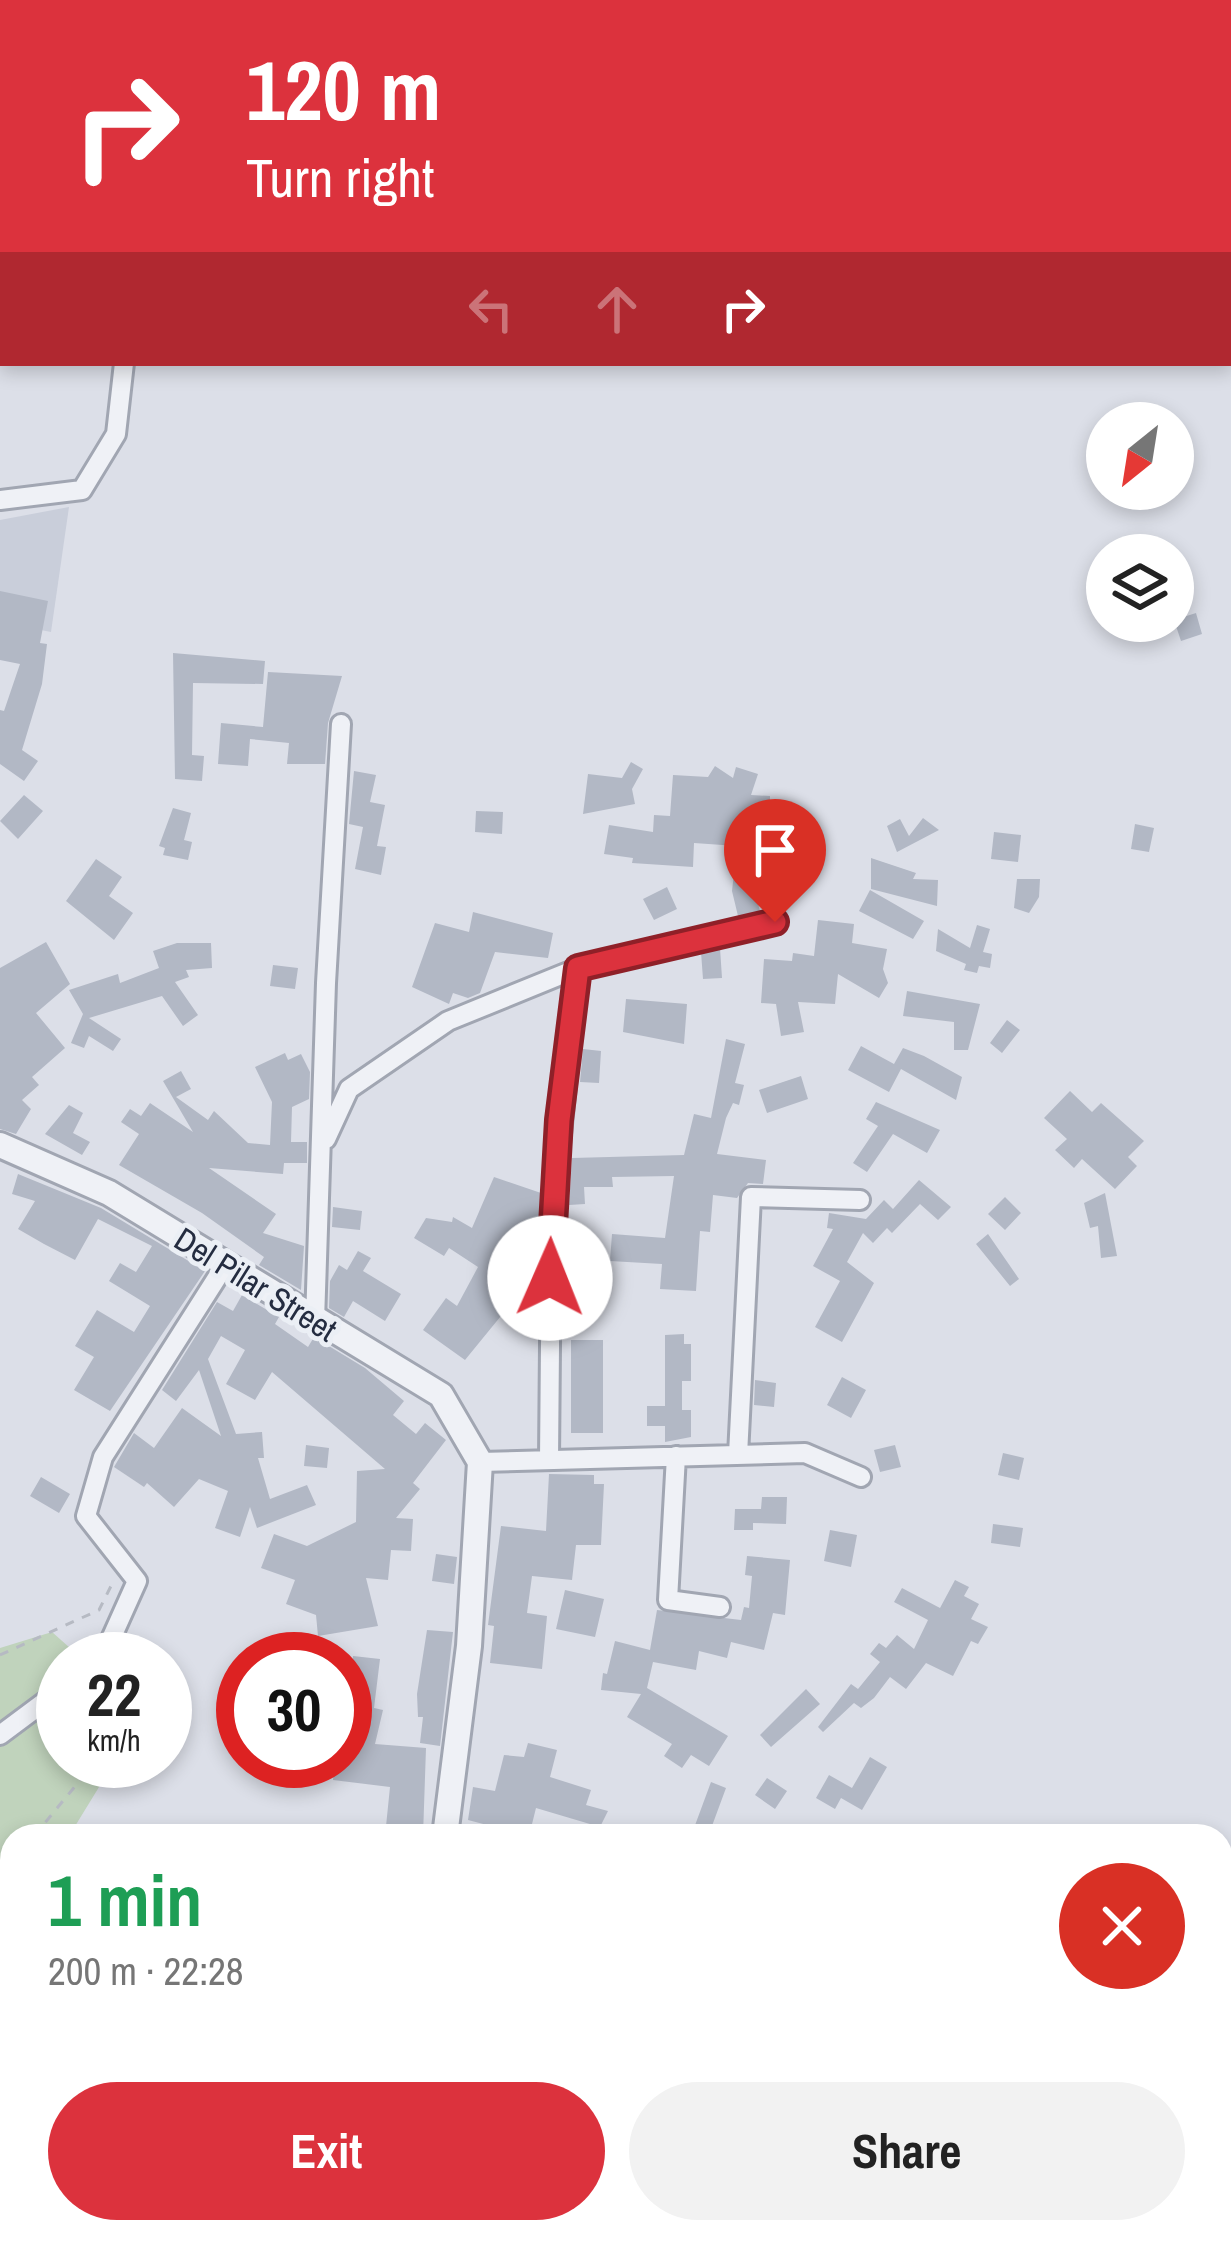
<!DOCTYPE html>
<html lang="en">
<head>
<meta charset="utf-8">
<style>
	body { margin:0; font-family:"Archivo Narrow",sans-serif; background:#f2f2f2; color:#222; height:100vh; display:flex; flex-direction:column; font-size:45px; white-space:nowrap }
	* { box-sizing:border-box; margin:0 }
	p { font-size:39px; color:#767676 }
	.icon { flex:none; width:66px; height:66px; fill:none; stroke:currentColor; stroke-width:2; stroke-linecap:round; stroke-linejoin:round }
	.map { position:relative; flex:1; overflow:hidden }
	.sheet { position:absolute; left:0px; top:1824px; width:1233px; height:420px; display:flex; flex-direction:column; background:#fff; border-radius:36px 36px 0 0; box-shadow:0 6px 18px #0003 }
	.sheet>* { flex:none }
	.hud { position:absolute; left:0px; top:0px; width:1233px; height:366px; box-shadow:0 6px 18px #0003; background:#dc323d; color:#fff; overflow:hidden }
	.needle { width:78px; rotate:210deg }
	.fabs { position:absolute; left:1086px; top:402px; display:grid; gap:24px }
	.fabs a { display:grid; place-items:center; width:108px; height:108px; border-radius:50%; background:#fff; box-shadow:0 6px 18px #0003; font-size:60px }
	.speed { position:absolute; left:36px; top:1632px; display:flex; gap:24px; font-size:60px; font-weight:700; text-align:center }
	.speed>* { display:grid; place-content:center; width:156px; height:156px; border-radius:50%; background:#fff; box-shadow:0 6px 18px #0003; line-height:1 }
	.speed small { font-size:30px; font-weight:400 }
	.speed .limit { border:18px solid #d22; background:#fff; color:#111 }
	.pin { position:absolute; display:grid; place-items:center; width:102px; height:102px; color:#fff; margin:-123px -51px; border-radius:50% 50% 50% 0; rotate:-45deg; box-shadow:0 0 12px #0007 }
	.pin .icon { rotate:45deg }
	.me { position:absolute; width:132px; margin:-66px; rotate:1deg; stroke-linejoin:round; filter:drop-shadow(0 0 9px #0008) }
	.turn { display:flex; align-items:center; gap:42px; height:252px; padding:0 48px; font-size:54px }
	.turn .icon { width:156px; height:156px; stroke-width:2.5 }
	.turn b { display:block; font-size:84px; line-height:102px }
	.lanes { display:flex; align-items:center; height:114px; padding:0 48px; background:#0003; justify-content:center; gap:60px; direction:ltr }
	.lanes .off { opacity:.35 }
	.round { display:grid; place-items:center; flex:none; width:126px; height:126px; border-radius:63px; background:#f2f2f2 }
	.head { display:flex; align-items:center; justify-content:space-between; height:204px; padding:0 48px }
	h1 { font-size:72px; font-weight:800; line-height:90px; color:#1e9e55 }
	.action { display:flex; gap:24px; margin-top:auto; padding:24px 48px }
	.action a { flex:1; height:138px; border-radius:72px; background:#dc323d; color:#fff; font-size:48px; font-weight:800; line-height:138px; text-align:center }
	.action a+a { background:#f2f2f2; color:#222 }
	.map>svg:first-child { display:block }
	.built { fill:#c9ceda }
	.green { fill:#c0d3bc }
	.building { fill:#b2b8c5 }
	.lines { fill:none; stroke-linecap:round; stroke-linejoin:round }
	.service-casing { stroke:#a1a6b2; stroke-width:15 }
	.minor-casing { stroke:#a1a6b2; stroke-width:24 }
	.tertiary-casing { stroke:#a1a6b2; stroke-width:30 }
	.primary-casing { stroke:#9aa2b5; stroke-width:36 }
	.path { stroke:#b6bac3; stroke-width:3; stroke-dasharray:9 9; stroke-linecap:butt }
	.service { stroke:#eff1f6; stroke-width:9 }
	.minor { stroke:#eff1f6; stroke-width:18 }
	.tertiary { stroke:#eff1f6; stroke-width:24 }
	.primary { stroke:#fff; stroke-width:30 }
	.route-casing { stroke:#8f2028; stroke-width:30 }
	.route { stroke:#dc323d; stroke-width:21 }
	.labels { text-anchor:middle; dominant-baseline:central; stroke-width:10; stroke-linejoin:round; paint-order:stroke }
	.street-label { font-size:33px; fill:#242c40; stroke:#ebeff5 }
</style>
</head>
<body>
<div class="map">
<svg width="1231" height="2244" viewBox="0 0 1231 2244">
	<rect width="100%" height="100%" fill="#dcdfe8"/>
	<path class="built" d="M69,507L51,632L0,622V520Z"/>
	<path class="green" d="M52,1632L79,1656L63,1659V1761H115L69,1836H12V1895L0,1909V1648Z"/>
	<path class="building" d="M0,591L48,601L40,643L47,644L42,684L22,750L38,761L24,781L0,764V710L4,711L20,664L0,660Z
		M1196,613L1202,634L1181,641L1174,620Z
		M173,653L265,661L263,684L193,683L192,755L204,756L202,781L175,779Z
		M268,672L342,676L328,723L325,764H287L289,743L250,739L248,766L218,764L221,723L263,727Z
		M631,762L643,769L632,789L635,804L583,814L588,774L622,778Z
		M715,766L733,778L736,767L758,774L751,795L770,796V831L798,829L800,861L758,858L754,888L760,911L738,916L732,891L737,846L694,843L693,867L632,863L633,858L604,854L609,825L653,832L654,815L670,816L673,775L708,777Z
		M354,771L376,775L370,802L385,805L377,846L386,847L381,875L355,869L363,827L349,824Z
		M24,795L43,811L18,839L0,821Z
		M173,808L191,813L184,840L192,842L188,860L163,855L165,848L159,846Z
		M476,811L503,812L502,834L475,832Z
		M923,818L939,830L897,852L887,826L900,819L909,836Z
		M1135,824L1154,828L1149,852L1131,849Z
		M994,832L1021,835L1018,862L991,859Z
		M871,858L916,873L913,879L938,880L937,906L871,889Z
		M96,859L122,877L109,896L133,913L114,940L66,901Z
		M1017,879H1040L1039,897L1029,913L1014,908Z
		M667,887L677,909L654,920L643,899Z
		M870,890L924,921L913,939L859,911Z
		M473,912L553,933L548,958L495,952L480,993L468,998L453,993L449,1004L412,987L435,923L469,932Z
		M818,920L854,924L852,943L887,949L883,969L888,983L879,998L838,974L835,1004L798,1002L804,1032L781,1036L776,1004L761,1003L764,959L792,961L793,953L814,956Z
		M977,925L990,929L983,952L992,954L990,968L979,966L977,973L964,970L966,964L936,951L938,929L970,948Z
		M46,942L70,984L36,1013L65,1048L32,1077L39,1085L22,1100L31,1109L16,1134L0,1129V968Z
		M177,943H211L212,968L186,970L189,977L175,982L198,1015L183,1026L162,996L89,1018L121,1039L113,1051L89,1036L84,1048L71,1043L83,1014L69,990L118,974L120,983L159,968L153,951Z
		M720,948L722,978L703,979L701,952Z
		M273,965L298,968L295,989L270,986Z
		M907,991L980,1004L968,1050H954V1022L903,1016Z
		M626,999L687,1004L684,1044L623,1032Z
		M1007,1020L1020,1030L1002,1053L990,1043Z
		M726,1039L745,1044L735,1083L744,1085L739,1105L733,1103L726,1118L717,1154L766,1160L763,1184L748,1183L737,1198L713,1195L710,1232L700,1231L696,1291L660,1289L662,1264L610,1261L612,1234L665,1238L674,1176L612,1177L613,1187H584L585,1204L569,1205L572,1158L684,1155L694,1114L711,1118Z
		M861,1046L894,1064L903,1048L924,1056L962,1077L956,1100L901,1069L889,1092L848,1070Z
		M583,1049L601,1051L599,1083L580,1082Z
		M285,1053L288,1060L301,1054L310,1072L309,1099L292,1107L291,1142H307V1163H284L283,1174L209,1168L276,1214L263,1233L304,1246L301,1290L259,1265L264,1257L202,1213L119,1165L139,1134L121,1122L130,1109L141,1116L150,1103L193,1132L163,1081L181,1071L191,1089L176,1097L208,1120L214,1111L248,1143L270,1145L272,1102L255,1067Z
		M801,1076L808,1099L767,1113L759,1090Z
		M1070,1091L1092,1112L1101,1103L1144,1141L1128,1157L1137,1166L1115,1189L1082,1159L1074,1168L1055,1150L1067,1139L1044,1118Z
		M876,1102L940,1130L927,1153L893,1134L867,1172L853,1163L878,1126L866,1119Z
		M69,1105L83,1113L73,1133L90,1142L82,1155L45,1134Z
		M18,1174L101,1208L205,1271L110,1411L74,1390L94,1357L75,1346L97,1310L134,1332L150,1306L109,1281L120,1263L136,1272L152,1246L98,1219L75,1260L44,1244L18,1229L35,1201L12,1194Z
		M494,1177L541,1193L537,1239L508,1285L537,1301V1314L530,1326L505,1311L465,1360L423,1330L446,1298L457,1306L478,1267L449,1248L444,1256L414,1238L426,1218L452,1222L453,1217L472,1228Z
		M919,1180L951,1207L938,1220L920,1204L892,1233L887,1228L873,1243L863,1233L847,1262L874,1283L842,1342L815,1327L840,1281L813,1266L833,1229L827,1228L829,1213L866,1219L884,1200L893,1209Z
		M1105,1193L1117,1256L1101,1258L1098,1226L1090,1228L1084,1203Z
		M1005,1197L1021,1213L1005,1230L988,1214Z
		M333,1207L362,1211L360,1230L332,1227Z
		M988,1234L1019,1279L1010,1286L976,1244Z
		M358,1251L371,1258L363,1271L401,1294L385,1321L353,1301L344,1317L329,1308L330,1281L339,1265L347,1270Z
		M242,1295L279,1317L275,1324L308,1347L314,1337L365,1368L404,1401L393,1415L416,1434L425,1423L446,1440L413,1483L420,1489L396,1518L413,1519L411,1551L391,1550L388,1580L366,1578L378,1626L318,1636L316,1615L286,1604L295,1580L261,1568L274,1534L307,1546L356,1522L357,1471L385,1469L272,1372L255,1400L226,1384L245,1350L221,1336L208,1359L236,1434L262,1432L264,1458H258L270,1499L307,1485L316,1505L257,1528L250,1507L240,1537L215,1528L228,1491L199,1479L174,1507L147,1483L144,1487L114,1467L134,1433L154,1448L182,1408L221,1436L199,1370L176,1401L162,1390L217,1302L233,1311Z
		M684,1334V1344H691V1381H682V1410H691V1437L665,1442V1426H647V1406H665V1335Z
		M571,1340H603V1433H571Z
		M842,1377L866,1390L851,1418L827,1405Z
		M755,1380L776,1383L774,1407L754,1405Z
		M306,1445L329,1448L327,1468L304,1466Z
		M895,1445L901,1467L880,1472L874,1450Z
		M1003,1453L1024,1458L1019,1480L998,1475Z
		M549,1474L594,1475V1484H604L601,1545H576L572,1580L532,1576L527,1613L547,1616L542,1669L490,1663L494,1626L488,1625L501,1526L546,1531Z
		M41,1477L70,1494L59,1513L30,1496Z
		M762,1497H787L786,1524L753,1523V1530H734L735,1509H761Z
		M993,1524L1023,1528L1020,1547L991,1543Z
		M830,1530L857,1535L851,1567L824,1561Z
		M436,1554L457,1557L454,1584L432,1581Z
		M747,1556L790,1560L785,1615L773,1613L764,1650L731,1642L727,1658L699,1651L696,1670L653,1662L647,1688L728,1736L709,1766L691,1755L682,1768L664,1756L672,1744L627,1717L641,1694L601,1690L603,1673L607,1674L615,1641L650,1650L657,1610L741,1620L744,1607L749,1608L752,1576L745,1575Z
		M955,1580L969,1587L964,1596L979,1604L971,1619L988,1627L978,1644L971,1641L953,1676L926,1663L906,1689L890,1677L874,1698L861,1708L854,1703L823,1732L818,1727L851,1684L858,1689L880,1662L870,1654L879,1643L886,1648L897,1635L914,1649L928,1620L894,1602L902,1588L940,1608Z
		M565,1590L604,1599L595,1637L556,1629Z
		M427,1630L453,1632L440,1746L420,1743L423,1717H418L417,1694Z
		M353,1656L380,1659L374,1708L383,1710L375,1744L426,1748L423,1836H385L390,1787L333,1780L335,1761H345L357,1693L349,1692Z
		M806,1689L820,1704L771,1747L760,1735Z
		M528,1743L557,1750L550,1777L591,1790L586,1805L608,1811L600,1827L536,1808L529,1836L468,1820L473,1787L495,1791L504,1755L524,1757Z
		M870,1757L887,1767L862,1810L841,1798L835,1809L816,1798L829,1775L852,1788Z
		M767,1778L787,1791L775,1809L755,1795Z
		M711,1782L726,1788L709,1834L694,1828Z"/>
	<g class="lines">
		<g class="service-casing">
			<path id="service" d="M265,3L266,0"/>
		</g>
		<g class="minor-casing">
			<path id="minor" d="M892,3L895,0
				M0,181H3
				M0,500L82,490L116,434L124,363
				M326,1139L349,1089L448,1021L578,968L774,921
				M315,1321L326,983L341,724
				M738,1455L751,1197L860,1200
				M676,1456L668,1600L720,1607
				M549,1460L551,1232L578,968
				M480,1462L805,1453L861,1477
				M102,1659L137,1581L86,1516L103,1457L225,1265
				M0,1735L63,1688"/>
		</g>
		<g class="tertiary-casing">
			<path id="tertiary" d="M0,1145L109,1193L441,1395L480,1462L469,1646L445,1836
				M442,2232L443,2244"/>
		</g>
		<g class="primary-casing">
			<path id="primary" d="M541,0L556,3
				M1230,27H1231"/>
		</g>
		<path class="path" d="M0,1655L99,1610L114,1580
			M34,1836L96,1761
			M0,1874L12,1860"/>
		<use href="#service" class="service"/>
		<use href="#minor" class="minor"/>
		<use href="#tertiary" class="tertiary"/>
		<use href="#primary" class="primary"/>
	</g>
	<g class="lines">
		<g class="route-casing">
			<path id="route" d="M550,1278L559,1120L578,968L775,922"/>
		</g>
		<use href="#route" class="route"/>
	</g>
	<g class="labels">
		<g class="street-label">
			<text transform="translate(256 1284) rotate(32)">Del Pilar Street</text>
		</g>
	</g>
</svg>
<div class="fabs">
<a><svg class="needle" viewBox="-14 -14 28 28"><path d="M0-13l5 13h-10z" fill="#e53935"/><path d="M0 13l5-13h-10z" fill="#767676"/></svg></a>
<a><svg class="icon" aria-label="layers" viewBox="0 0 24 24"><path d="M12 4l9 5-9 5-9-5zM3 14l9 5 9-5"/></svg></a>
</div>
<div class="speed"><div>22<small>km/h</small></div><div class="limit">30</div></div>
<div class="pin" style="left:775px;top:922px;background:#d93025"><svg class="icon" aria-label="arrive" viewBox="0 0 24 24"><path d="M6 21V4h12l-3 4 3 4H6"/></svg></div>
<svg class="me" style="left:550px;top:1278px" viewBox="-20 -20 40 40"><circle r="19" fill="#fff"/><path d="M0-13L10 11 0 6-10 11z" fill="#dc323d"/></svg>
<div class="hud">
<div class="turn"><svg class="icon" aria-label="right" viewBox="0 0 24 24"><path d="M7 20v-9h11M14 6l5 5-5 5"/></svg><div><b>120 m</b>Turn right</div></div>
<div class="lanes"><svg class="icon off" aria-label="left" viewBox="0 0 24 24"><path d="M17 20v-9H6M10 6l-5 5 5 5"/></svg><svg class="icon off" aria-label="ahead" viewBox="0 0 24 24"><path d="M12 20V5M6 11l6-6 6 6"/></svg><svg class="icon" aria-label="right" viewBox="0 0 24 24"><path d="M7 20v-9h11M14 6l5 5-5 5"/></svg></div>
</div>
<section class="sheet">
<div class="head"><div><h1>1 min</h1><p>200 m · 22:28</p></div><a class="round" style="background:#d93025;color:#fff"><svg class="icon" aria-label="close" viewBox="0 0 24 24"><path d="M6 6l12 12M18 6L6 18"/></svg></a></div>
<div class="action"><a>Exit</a><a>Share</a></div>
</section>
</div>
</body>
</html>
